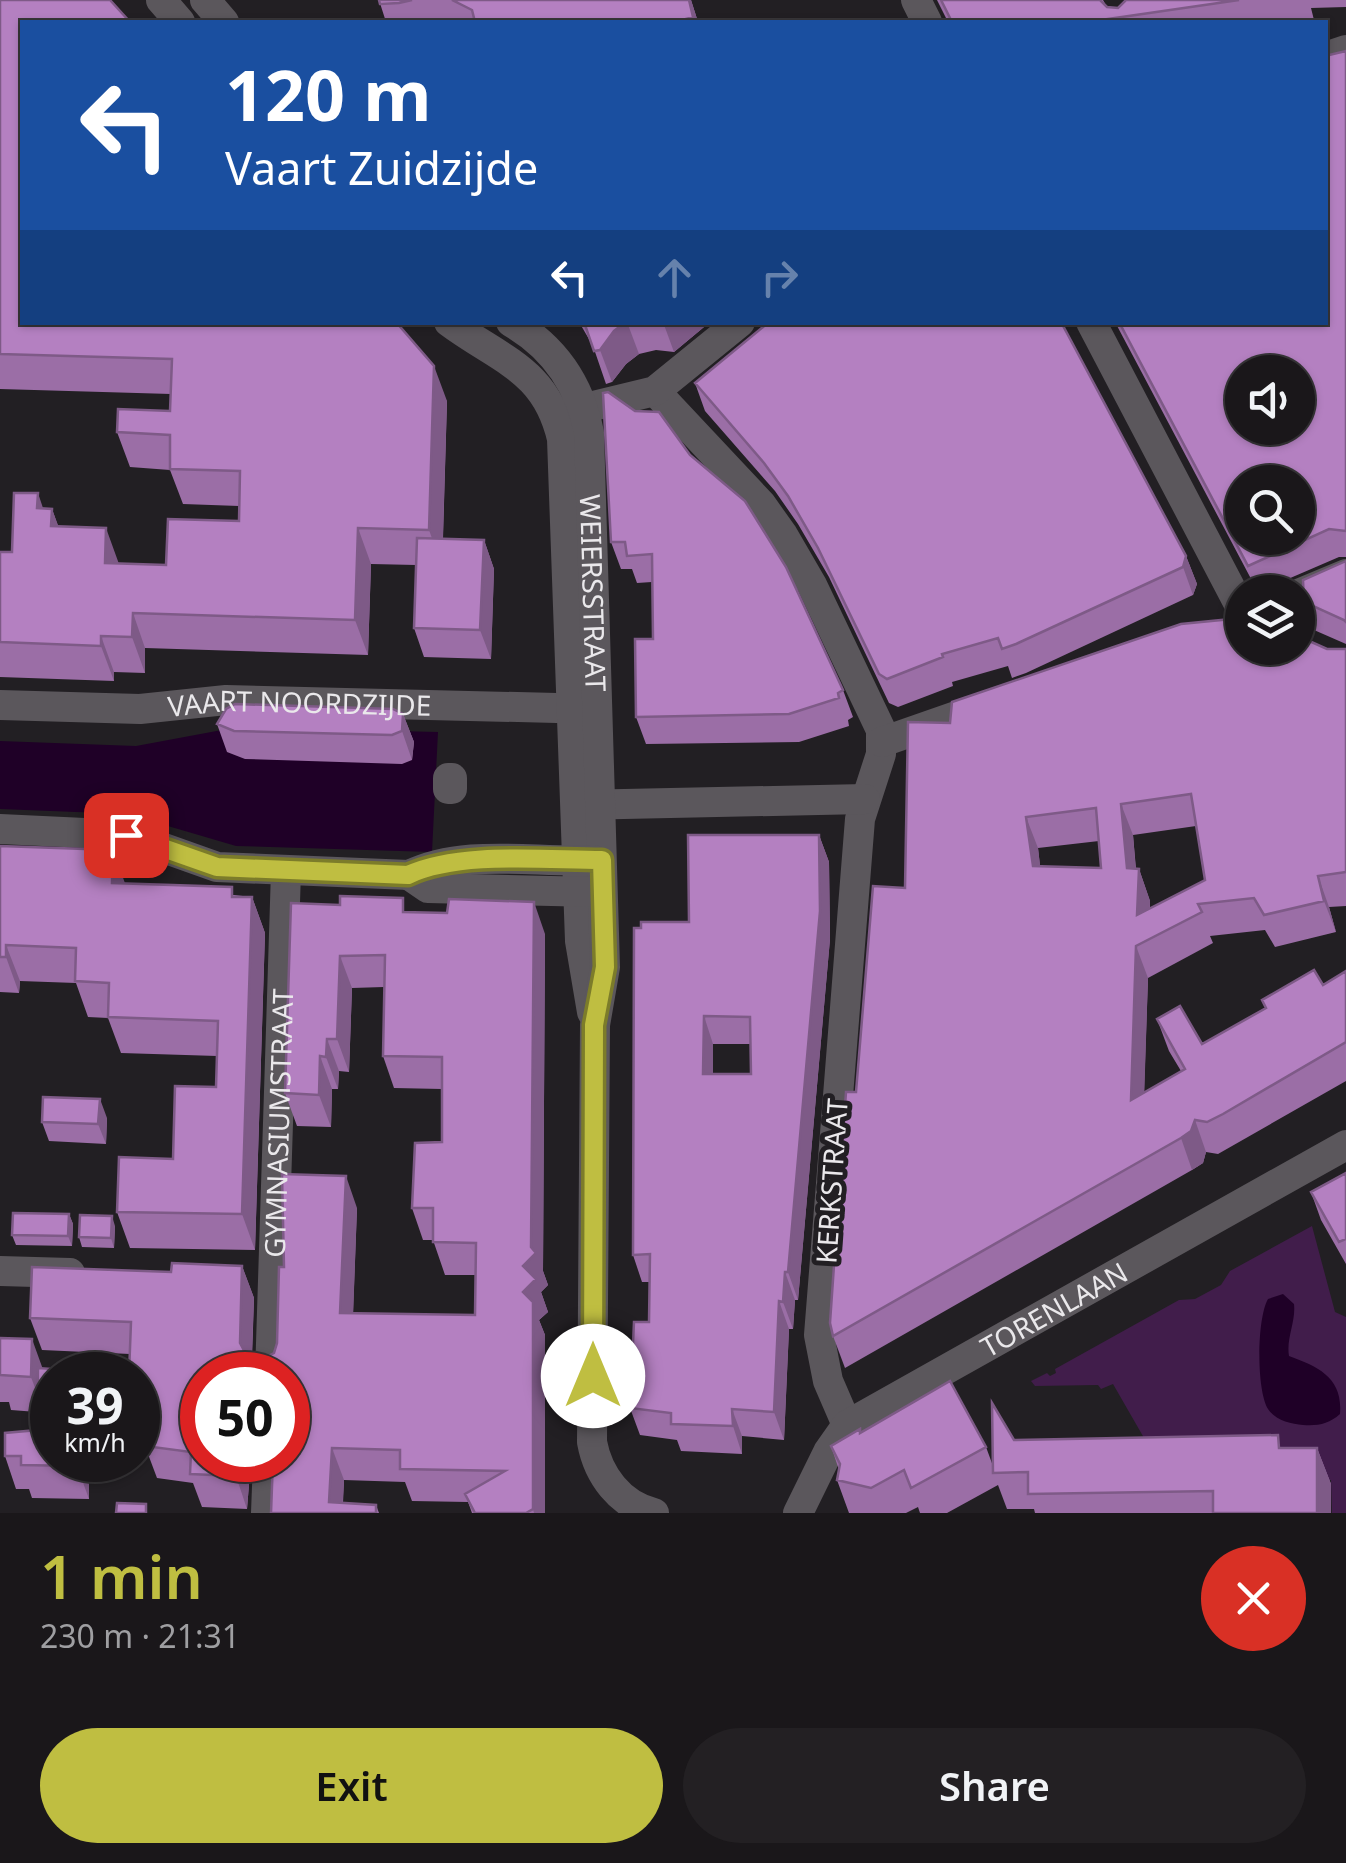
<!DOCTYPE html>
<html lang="en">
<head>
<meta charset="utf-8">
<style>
	body { margin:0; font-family:"Noto Sans",sans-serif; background:#232023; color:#f1f3f6; height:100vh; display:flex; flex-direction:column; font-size:38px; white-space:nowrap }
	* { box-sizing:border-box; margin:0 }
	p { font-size:32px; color:#9f9fa2 }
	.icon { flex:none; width:55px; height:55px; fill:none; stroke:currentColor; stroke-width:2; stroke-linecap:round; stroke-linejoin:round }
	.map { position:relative; height:1513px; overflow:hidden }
	.panel { display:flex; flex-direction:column; background:#1a171a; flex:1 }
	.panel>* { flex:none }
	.banner { position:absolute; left:20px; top:20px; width:1308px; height:305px; border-radius:0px; box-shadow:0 2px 8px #0004,0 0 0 2px #383639; background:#1a4fa0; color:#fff; overflow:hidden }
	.buttons { position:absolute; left:1225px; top:355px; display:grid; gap:20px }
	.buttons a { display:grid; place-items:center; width:90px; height:90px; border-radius:50%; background:#1a171a; box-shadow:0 2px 8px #0004,0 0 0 2px #383639; font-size:50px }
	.speed { position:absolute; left:30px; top:1352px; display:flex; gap:20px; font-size:50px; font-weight:700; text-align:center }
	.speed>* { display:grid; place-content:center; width:130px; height:130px; border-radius:50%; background:#1a171a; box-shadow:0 2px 8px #0004,0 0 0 2px #383639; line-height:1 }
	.speed small { font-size:25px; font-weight:400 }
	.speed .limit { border:15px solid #d22; background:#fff; color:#111 }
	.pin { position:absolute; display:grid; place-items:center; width:85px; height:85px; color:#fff; margin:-42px; border-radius:20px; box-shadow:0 5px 15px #0006 }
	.me { position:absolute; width:110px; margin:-55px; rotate:0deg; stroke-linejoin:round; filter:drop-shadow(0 0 8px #0008) }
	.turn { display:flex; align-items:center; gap:35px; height:210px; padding:0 40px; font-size:45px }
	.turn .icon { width:130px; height:130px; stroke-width:2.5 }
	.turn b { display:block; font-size:70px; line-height:85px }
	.lanes { display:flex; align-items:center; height:95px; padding:0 40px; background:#0003; justify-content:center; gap:50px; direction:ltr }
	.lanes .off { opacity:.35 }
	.round { display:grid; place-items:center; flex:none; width:105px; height:105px; border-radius:52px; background:#232023 }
	.headline { display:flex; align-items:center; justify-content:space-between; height:170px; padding:0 40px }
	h1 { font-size:60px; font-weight:600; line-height:75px; color:#bfbe41 }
	.cta { display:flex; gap:20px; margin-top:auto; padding:20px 40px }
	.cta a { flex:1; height:115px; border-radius:60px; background:#bfbe41; color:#111; font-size:40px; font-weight:600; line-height:115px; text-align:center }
	.cta a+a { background:#232023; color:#f1f3f6 }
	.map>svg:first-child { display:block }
	.green { fill:#411d4b }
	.water { fill:#1f0027 }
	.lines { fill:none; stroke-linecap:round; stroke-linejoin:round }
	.street { stroke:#5b575c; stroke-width:30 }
	.secondary { stroke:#5b575c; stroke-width:30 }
	.wall { fill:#9b6ea6; fill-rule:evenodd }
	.shaded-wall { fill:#7e5a87 }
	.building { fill:#b480c1; stroke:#7e5a87; stroke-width:2.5; fill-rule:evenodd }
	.route-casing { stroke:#7c7c2a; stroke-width:25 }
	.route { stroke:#bfbe41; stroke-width:18 }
	.labels { text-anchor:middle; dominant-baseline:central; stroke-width:10; stroke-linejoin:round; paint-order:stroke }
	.street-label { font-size:28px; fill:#eae8eb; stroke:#221f23 }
</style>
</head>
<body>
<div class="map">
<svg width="1346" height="1513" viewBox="0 0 1346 1513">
	<rect width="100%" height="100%" fill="#221f23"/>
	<path class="green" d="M1312,1226L1335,1312L1346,1317V1513H1332L1331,1480L1294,1481L1159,1464L1113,1384L1101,1389L1098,1385L1035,1386L1031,1381L1047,1373L1050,1376L1056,1373L1055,1369L1179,1300L1195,1299L1221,1285L1230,1271Z"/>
	<path class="water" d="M238,727L438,732L432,852L236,846L127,814L0,809V741L136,746Z
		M1283,1294L1294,1304C1296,1322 1286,1338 1289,1356C1319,1367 1343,1378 1340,1414C1329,1424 1318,1426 1303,1425C1291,1424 1275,1420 1268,1409C1256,1389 1257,1318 1268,1299Z"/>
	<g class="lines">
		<g class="street">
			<path d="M916,0L927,22"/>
			<path d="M1325,57L1346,50"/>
			<path d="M1091,322L1242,610"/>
			<path d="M655,391L761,504L783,535L812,585L881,730V754L860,819L819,1335L828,1381L847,1425"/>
			<path d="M560,414L655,391L740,322"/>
			<path d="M1298,594L1346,574"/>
			<path id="s1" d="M0,705L140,709L226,700L596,709"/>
			<path d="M882,742L988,705"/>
			<rect x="448" y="778" width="4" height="11"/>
			<path d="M577,805L865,799"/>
			<path d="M0,1271L70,1273"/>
			<path id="s2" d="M270,1375L286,871"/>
			<path d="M266,1513L268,1460"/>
			<path id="s3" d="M798,1513L828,1452L847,1425L1346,1145"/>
		</g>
		<g class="secondary">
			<path d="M161,0L180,22"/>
			<path d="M205,0L224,22"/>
			<path d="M449,322C500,360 546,369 562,439L580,941L592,1012"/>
			<path id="s4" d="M511,322C554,347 580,385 589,433L605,967L595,1025L592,1442C598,1475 620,1505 654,1513"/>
			<path d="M0,829L127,835L217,867L409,875C465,848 533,863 594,860"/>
			<path d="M409,875L428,888L595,892"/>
		</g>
	</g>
	<path class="wall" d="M0,0L447,401L443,539L484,540L494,569L491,659L424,657L414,628L416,565L371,564L368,655L145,648V673L114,672V681L0,677V552H12L43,509H52L58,526L119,564L166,565L239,521V506L183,504L170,470L130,467L117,432L170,411L171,394L0,389Z
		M379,0H691L698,22H386Z
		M937,0H1103L1107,7L1118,8L1126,0H1346V7L1311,8L1314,20L1299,22H948Z
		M1346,51V557H1339L1258,592L1115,322H1325Z
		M579,322H710L674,352L656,350L639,354L626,364L612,382L606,384L593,346Z
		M695,383L1186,556L1197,584L1193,595L1026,673L1012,678L1008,666L952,682L953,686L898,707L889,703L829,577L798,524L775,491L705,411Z
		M603,393L843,690L853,717L848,720L849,726L799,742L646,744L636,717L653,639L652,582L637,583L632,569H621L611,542Z
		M1346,561V644L1314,630L1304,602Z
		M1327,649H1346V906L1329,907L1336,932L1275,947L1265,930L1210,936L1213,943L1148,978L1144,1093L1181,1071L1169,1051L1157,1019L1202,1044L1265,1008L1262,1000L1323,985L1346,971V1081L1218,1154L1206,1152L1203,1163L1192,1170L845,1368L833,1336L856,1092L905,888L950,723ZM1196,826L1205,880L1150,908V901L1139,869H1136L1133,835ZM1099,841L1101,868L1040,866L1038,848Z
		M403,714L414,742L412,760L402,764L245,759L227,752L217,724Z
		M819,835L829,862L830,939L798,1300H795L793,1329H789L784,1440L742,1436V1454L681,1451L677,1440L640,1435L630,1408L649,1322L650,1282H642L633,1255L689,922ZM713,1044H751V1074H713Z
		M0,846L125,883L252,897L265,933L255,1250L130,1248L117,1212L173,1159L216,1087L217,1056L121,1053L108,1018L88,1017L76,983L20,981L19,993L0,992Z
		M291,903L408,912L545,934L543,1271L548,1285L541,1292L548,1312L539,1320L545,1335V1513H472L468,1502L412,1501L405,1482L344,1480L343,1503L376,1505L379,1513H271L288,1375H202V1460H251L247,1509L202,1507L193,1483L157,1478L145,1446V1438L138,1437V1375H52V1460H89V1499L32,1498L29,1489H16L5,1456L37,1430V1412L11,1410L9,1402H0V1338L43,1369L129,1374L130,1354L42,1350L30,1318L171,1272L242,1266L254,1298L252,1359L259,1361L274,1353L277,1343L284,1267L357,1208L353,1313L475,1315L476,1275H445L433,1240H423L412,1208L442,1142V1089L394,1088L383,1056L384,987L352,988L349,1072L339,1071L338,1089H332L331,1127L297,1126L285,1093Z
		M107,1118L106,1144L49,1141L42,1122Z
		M1346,1173V1264L1321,1220L1311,1192Z
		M69,1214L73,1224L72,1246L16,1245L12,1235Z
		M115,1226L114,1248L82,1247L79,1237Z
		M861,1433L986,1447L993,1466L1014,1440L1283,1448H1317L1331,1484V1513H1035L1034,1509H1007L998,1485L947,1513H920L918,1507L906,1513H849L837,1480L839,1470L831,1446Z"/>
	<path class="shaded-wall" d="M689,0H691L698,22H695Z
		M627,322L639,354L626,364L612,382L600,350L614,331Z
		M663,322H710L674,352Z
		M434,366L447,401L442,566L429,530Z
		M38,493L50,529L37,508Z
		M52,509L65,544L51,526Z
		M106,528L119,564L105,563Z
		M358,528L371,564L368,655L355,620Z
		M484,540L494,569L491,659L480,630Z
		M1186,556L1197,584L1193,595L1183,567Z
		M133,613L145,648V673L132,637Z
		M101,636L114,672V681L101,646Z
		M403,714L414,742L412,760L402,731Z
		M1121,804L1133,835L1138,897L1139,869L1150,901L1149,939L1137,915L1127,868Z
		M1026,817L1038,848L1044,898L1033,866Z
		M819,835L829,862L830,939L798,1300L788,1272Z
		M113,850L126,886L112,883Z
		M1318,876L1329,907L1336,932L1324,901Z
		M252,897L265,933L255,1250L242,1214Z
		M534,902L545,934L543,1271L548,1285L541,1292L548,1312L539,1320L545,1335V1513H534L533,1509L523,1292V1266L531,1247Z
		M6,945L20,981L19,993L6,957Z
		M1136,946L1148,978L1143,1132L1131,1100Z
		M340,956L352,988L349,1072L337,1039Z
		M704,1016L713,1044V1101L703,1074Z
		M327,1039L339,1071L338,1089L326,1057Z
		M320,1056L332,1089L331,1127L319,1095Z
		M100,1099L107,1118L106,1144L98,1124Z
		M1195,1120L1206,1152L1203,1163L1192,1170L1181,1138Z
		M346,1176L357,1208L352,1345L340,1313Z
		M69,1214L73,1224L72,1246L68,1236Z
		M112,1216L115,1226L114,1248L111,1238Z
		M242,1266L254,1298L251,1375L240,1343Z
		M785,1272L795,1300L793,1329L783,1302Z
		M779,1301L789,1329L784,1440L774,1412Z
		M32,1339L45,1375L44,1412L31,1377Z
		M732,1409L742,1436V1454L733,1426Z
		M332,1448L344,1480L342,1513L329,1502Z
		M1317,1448L1331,1484V1513H1317Z
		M77,1460H89V1499L77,1466Z
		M237,1460H251L247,1509L236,1476Z"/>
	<path class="building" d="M0,0H110L130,22H22V322H396L434,366L429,530L358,528L355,620L133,613L132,637L101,636V646L0,642V552H12L14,493H38L37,508L52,509L51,526L106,528L105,563L166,565L168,519L239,521L240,471L170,469V435L117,432L118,409L170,411L172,359L0,354Z
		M379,0H412L399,3L380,4Z
		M452,0H689L693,17L682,20L683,22H475L472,10Z
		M941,0H1100L1107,7L1118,8L1126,0H1239L1101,20L1102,22H952Z
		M1346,51V531L1329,529L1248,566L1119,322H1325V56ZM1242,372H1298V428H1242ZM1242,482H1298V538H1242Z
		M584,322H626L614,331L600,350L594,351Z
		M769,322H1061L1186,556L1183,567L1016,644L1002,649L998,638L942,654L943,657L887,679L879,674L818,548L788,496L764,463L695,383Z
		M608,392L635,411L659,412L690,455L745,501L786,567L843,690L838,693L839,698L789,714L636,717L635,639H653L652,554L627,556L625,542H611L603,393Z
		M417,538L484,540L480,630L414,628Z
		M1346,561V622L1344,620L1304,602L1303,580Z
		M1242,618V648H1298V636L1327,649H1346V872L1318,876L1324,901L1264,915L1254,898L1198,904L1202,912L1136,946L1131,1100L1185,1069L1157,1019L1180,1006L1202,1044L1266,1008L1262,1000L1314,970L1323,985L1346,971V1042L1223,1114L1207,1122L1195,1120L1191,1131L1181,1138L833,1336L830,1323L846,1092H856L873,886L905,888L908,722L950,723L952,702L1181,624ZM1191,794L1205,880L1137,915L1139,869L1127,868L1121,804ZM1096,808L1101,868L1033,866L1026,817Z
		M235,704L393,709L403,714L402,731L392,735L234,731L217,724L226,709Z
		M688,835H819L820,911L788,1272H785L783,1302L779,1301L774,1412L732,1409L733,1426L671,1424V1413L630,1408L634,1322H649L650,1254L633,1255L634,928H641V922H689ZM704,1016L750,1017L751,1074H703Z
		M0,846L113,850L112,883L232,887V897H252L242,1214L117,1212L119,1157L173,1159L175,1086L216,1087L218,1021L108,1017L109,983L75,981L76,948L6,945V957H0Z
		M340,896L403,898V912L447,913L449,899L534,902L531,1247L536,1253L523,1266L536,1279L523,1292L533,1302V1509L526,1513H475L465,1494L505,1471L400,1469V1450L332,1448L329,1502L376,1505V1513H271L273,1460H288V1375H202V1460H237L236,1476L190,1474L191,1452L145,1446L146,1408L138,1405V1375H52V1460H77V1466L21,1465V1456H5V1433L37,1430L38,1368L129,1374L131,1322L30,1318L32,1267L171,1272L172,1263L242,1266L240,1343L248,1358L259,1361L274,1353L277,1343L279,1267H284L282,1174L346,1176L340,1313L475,1315L476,1243L433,1242V1208H412L415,1143L442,1142V1057L383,1056L385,955L340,956L337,1039H327L326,1057L320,1056L319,1095L285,1093L291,903L340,905Z
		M43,1097L100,1099L98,1124L42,1122Z
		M1346,1173V1239L1339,1242L1311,1192Z
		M13,1213L69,1214L68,1236L12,1235Z
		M80,1215L112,1216L111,1238L79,1237Z
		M0,1338L32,1339L31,1377L0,1375Z
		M950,1381L986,1447L911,1488L904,1470L871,1488L837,1480L840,1464L831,1446L860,1429V1433Z
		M992,1403L1014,1440L1278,1435L1279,1448H1317V1513H1213V1491L1028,1494V1472L993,1473Z
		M117,1503L146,1504V1513H116Z"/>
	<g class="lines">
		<g class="route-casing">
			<path id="route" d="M126,835L217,867L408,875C459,851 545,860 602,860L605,967L594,1025L593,1376"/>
		</g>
		<use href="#route" class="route"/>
	</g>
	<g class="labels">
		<g class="street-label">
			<text stroke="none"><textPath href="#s4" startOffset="300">WEIERSSTRAAT</textPath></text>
			<text stroke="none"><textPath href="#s1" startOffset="300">VAART NOORDZIJDE</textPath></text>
			<text stroke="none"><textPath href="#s2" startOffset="252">GYMNASIUMSTRAAT</textPath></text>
			<text transform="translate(831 1181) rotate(-86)">KERKSTRAAT</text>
			<text stroke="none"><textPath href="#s3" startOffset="338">TORENLAAN</textPath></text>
		</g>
	</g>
</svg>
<div class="buttons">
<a><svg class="icon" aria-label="sound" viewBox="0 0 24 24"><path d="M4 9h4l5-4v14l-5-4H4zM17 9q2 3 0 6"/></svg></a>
<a><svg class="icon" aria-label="search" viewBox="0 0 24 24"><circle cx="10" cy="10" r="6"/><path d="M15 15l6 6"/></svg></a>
<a><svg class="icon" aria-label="layers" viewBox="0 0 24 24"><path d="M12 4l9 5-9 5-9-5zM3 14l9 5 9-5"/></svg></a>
</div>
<div class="speed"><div>39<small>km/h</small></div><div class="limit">50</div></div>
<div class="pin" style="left:126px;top:835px;background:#d93025"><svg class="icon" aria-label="arrive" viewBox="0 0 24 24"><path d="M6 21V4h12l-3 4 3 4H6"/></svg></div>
<svg class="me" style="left:593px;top:1376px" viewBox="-20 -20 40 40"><circle r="19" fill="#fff"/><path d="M0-13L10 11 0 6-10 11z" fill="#bfbe41"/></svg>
<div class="banner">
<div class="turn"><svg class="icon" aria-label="left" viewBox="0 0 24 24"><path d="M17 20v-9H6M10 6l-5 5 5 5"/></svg><div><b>120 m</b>Vaart Zuidzijde</div></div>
<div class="lanes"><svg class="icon" aria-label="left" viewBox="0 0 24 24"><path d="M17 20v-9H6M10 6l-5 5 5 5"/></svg><svg class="icon off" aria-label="ahead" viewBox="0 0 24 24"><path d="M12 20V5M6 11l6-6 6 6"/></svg><svg class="icon off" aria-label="right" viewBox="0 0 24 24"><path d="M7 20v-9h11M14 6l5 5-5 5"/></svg></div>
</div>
</div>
<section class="panel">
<div class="headline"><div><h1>1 min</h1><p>230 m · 21:31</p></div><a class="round" style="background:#d93025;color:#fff"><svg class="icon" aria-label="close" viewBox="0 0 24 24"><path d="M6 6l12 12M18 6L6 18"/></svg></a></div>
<div class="cta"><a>Exit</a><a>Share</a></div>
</section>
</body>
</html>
